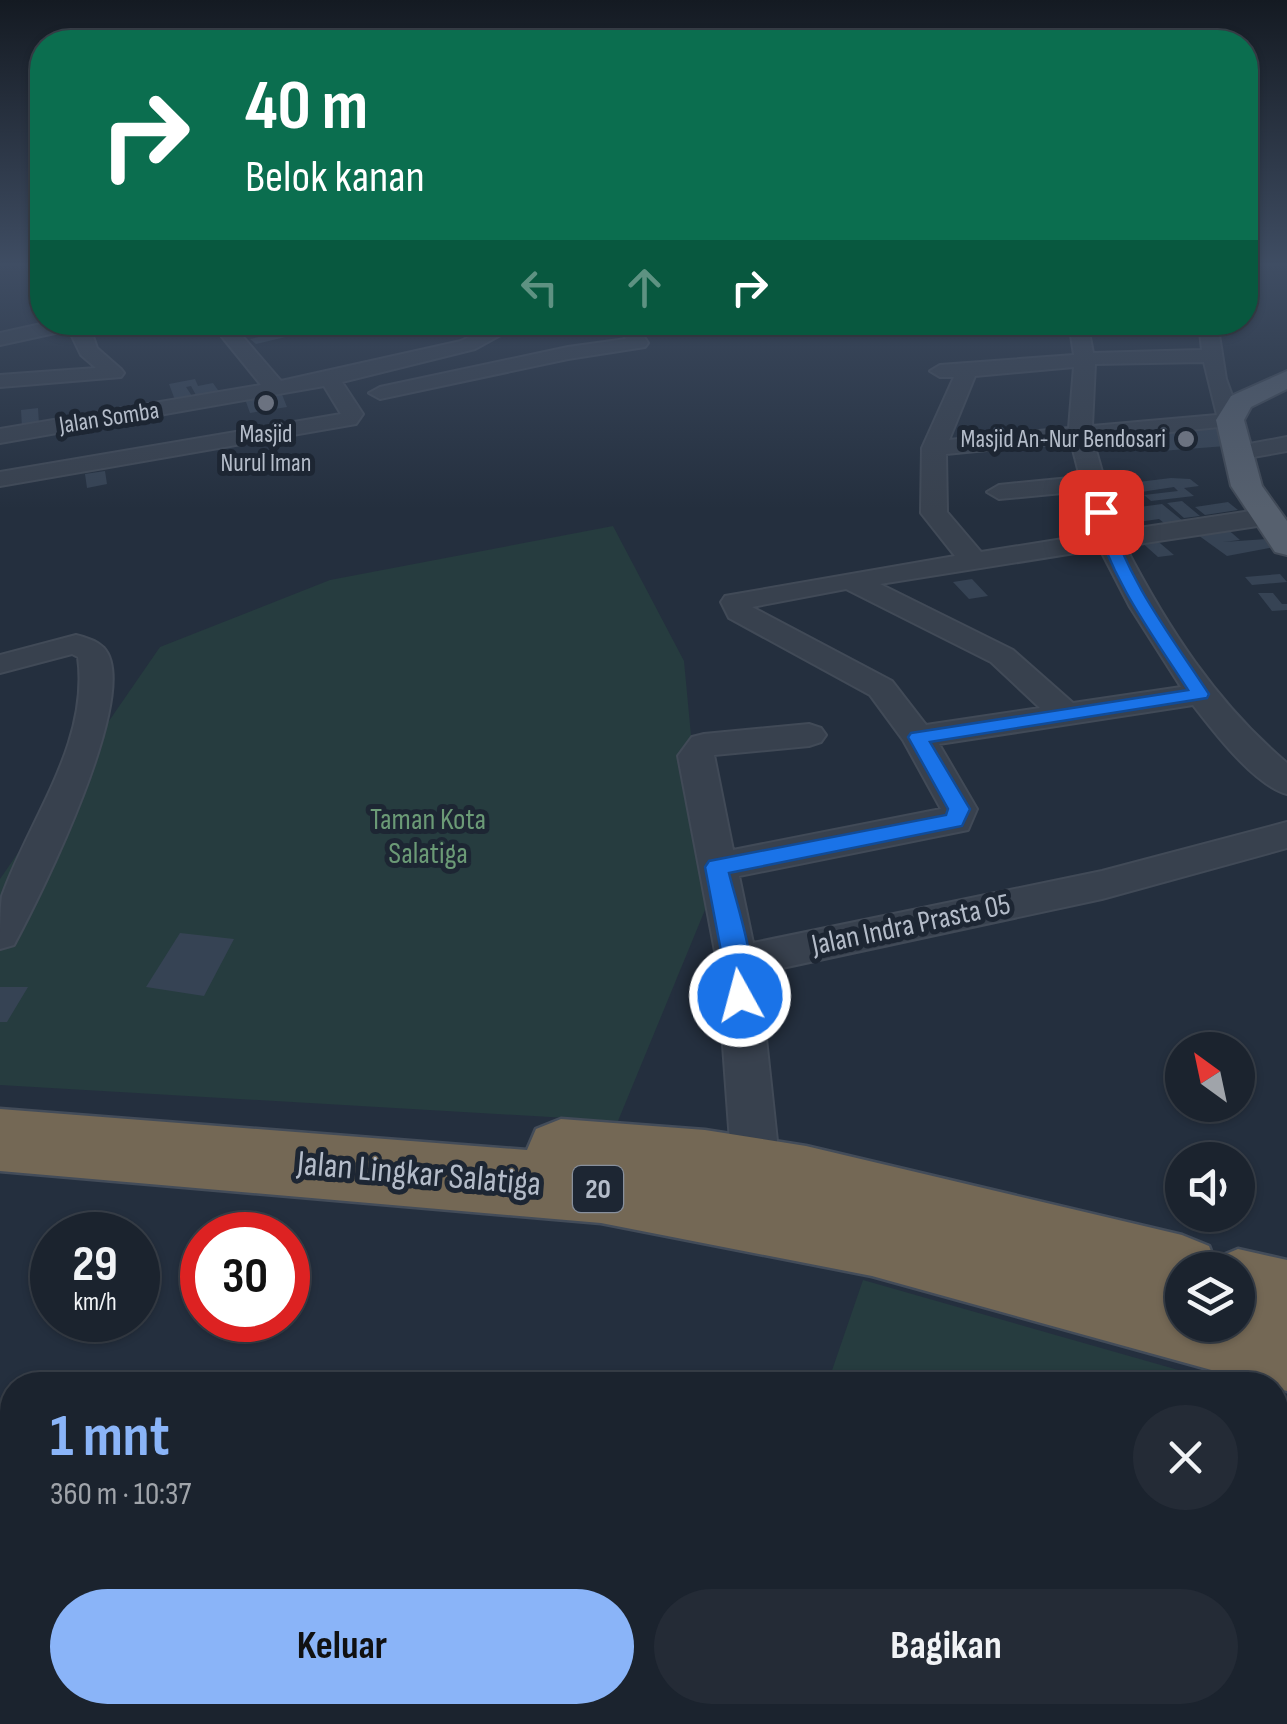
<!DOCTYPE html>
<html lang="id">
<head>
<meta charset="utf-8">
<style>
	body { margin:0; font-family:"Sofia Sans Condensed",sans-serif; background:#242b36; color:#f1f3f6; height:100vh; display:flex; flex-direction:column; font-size:38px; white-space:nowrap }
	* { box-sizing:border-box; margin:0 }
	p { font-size:32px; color:#a0a4aa }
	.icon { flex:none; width:55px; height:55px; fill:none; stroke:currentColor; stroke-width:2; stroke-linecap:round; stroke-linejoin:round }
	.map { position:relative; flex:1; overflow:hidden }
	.side { position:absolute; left:0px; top:1372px; width:1288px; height:352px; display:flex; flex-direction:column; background:#1b232e; border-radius:40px 40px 0 0; box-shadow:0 2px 8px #0004,0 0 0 2px #39404a }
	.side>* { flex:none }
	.hud { position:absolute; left:30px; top:30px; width:1228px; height:305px; border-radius:40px; box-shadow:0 2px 8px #0004,0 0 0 2px #39404a; background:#0b6e4f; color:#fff; overflow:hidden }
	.needle { width:65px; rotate:327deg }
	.controls { position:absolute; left:1165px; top:1032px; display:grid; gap:20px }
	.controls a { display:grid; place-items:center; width:90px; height:90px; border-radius:50%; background:#1b232e; box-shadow:0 2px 8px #0004,0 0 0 2px #39404a; font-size:50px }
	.speed { position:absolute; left:30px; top:1212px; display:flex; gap:20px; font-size:50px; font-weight:700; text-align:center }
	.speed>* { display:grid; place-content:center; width:130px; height:130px; border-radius:50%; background:#1b232e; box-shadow:0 2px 8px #0004,0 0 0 2px #39404a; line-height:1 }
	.speed small { font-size:25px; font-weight:400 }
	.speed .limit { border:15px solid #d22; background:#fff; color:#111 }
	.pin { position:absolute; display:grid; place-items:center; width:85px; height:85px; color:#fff; margin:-42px; border-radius:20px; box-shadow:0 5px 15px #0006 }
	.me { position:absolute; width:110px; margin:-55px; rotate:353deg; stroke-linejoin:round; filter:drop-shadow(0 0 8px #0008) }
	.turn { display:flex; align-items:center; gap:35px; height:210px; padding:0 50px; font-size:45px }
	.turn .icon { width:130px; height:130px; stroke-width:2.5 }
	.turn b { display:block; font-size:70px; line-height:85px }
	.lanes { display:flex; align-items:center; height:95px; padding:0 50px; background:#0003; justify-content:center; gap:50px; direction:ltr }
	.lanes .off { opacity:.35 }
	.round { display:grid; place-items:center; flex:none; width:105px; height:105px; border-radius:52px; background:#242b36 }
	.overview { display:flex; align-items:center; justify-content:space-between; height:170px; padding:0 50px }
	h1 { font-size:60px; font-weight:700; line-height:75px; color:#8ab4f8 }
	.primary-button { display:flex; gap:20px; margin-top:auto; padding:20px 50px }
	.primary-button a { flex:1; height:115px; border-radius:60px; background:#8ab4f8; color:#111; font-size:40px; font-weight:700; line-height:115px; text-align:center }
	.primary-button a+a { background:#242b36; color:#f1f3f6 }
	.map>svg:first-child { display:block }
	.green { fill:#263c3f }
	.building { fill:#364354 }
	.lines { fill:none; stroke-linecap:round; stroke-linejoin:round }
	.minor-casing { stroke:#414a57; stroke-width:4 }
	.major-casing { stroke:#414a57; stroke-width:4 }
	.highway-casing { stroke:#434c59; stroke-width:5 }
	.minor { fill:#38414e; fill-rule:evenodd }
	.major { fill:#56606e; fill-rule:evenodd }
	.highway { fill:#746855; fill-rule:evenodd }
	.route { fill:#1a73e8; stroke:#114b97; stroke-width:2.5 }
	.worship-dot { fill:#6b7280; stroke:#1d2633; stroke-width:4 }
	.labels { text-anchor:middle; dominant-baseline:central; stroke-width:10; stroke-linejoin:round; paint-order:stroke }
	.far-street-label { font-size:25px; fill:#b4bcc9; stroke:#1d2633 }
	.far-poi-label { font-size:25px; fill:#b4bcc9; stroke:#1d2633 }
	.shield { fill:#1d2633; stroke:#878f9c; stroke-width:2.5 }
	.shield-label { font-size:28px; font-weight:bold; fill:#b4bcc9 }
	.park-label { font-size:30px; fill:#6b9a76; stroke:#1d2633 }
	.street-label { font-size:30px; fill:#b4bcc9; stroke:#1d2633 }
	.near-street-label { font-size:35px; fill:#b4bcc9; stroke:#1d2633 }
</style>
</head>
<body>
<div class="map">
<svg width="1287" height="1724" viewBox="0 0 1287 1724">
	<rect width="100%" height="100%" fill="#242f3e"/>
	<path class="green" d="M613,526L684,661L707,905L618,1121L0,1085V879L160,647L330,580Z
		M863,1280L1231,1385H827Z
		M1275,1397L1287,1401V1724H708L712,1712H1275Z"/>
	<path class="building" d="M325,322L340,324L256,344L250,339Z
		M195,379L198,386L213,383L220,393L197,397L191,386L186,387L192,396L175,400L169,384Z
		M281,392L287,407L250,413L245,399Z
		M38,408L39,424L22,427L21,410Z
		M1219,427L1226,446L1161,451L1140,432Z
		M105,471L107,484L87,488L85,474Z
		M1171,478L1190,479L1199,486L1184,488L1194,496L1151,501L1144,495L1178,491L1174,487L1141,492L1130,483Z
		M1182,501L1200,516L1184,518L1167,503Z
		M1228,502L1238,510L1205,515L1195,507Z
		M1162,504L1183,521L1164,523L1159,519L1124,524L1109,511Z
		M1225,527L1240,540L1223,542L1267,539L1274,547L1227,556L1191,530Z
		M1154,538L1174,555L1158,557L1139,540Z
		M1280,574L1287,582L1252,585L1245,577Z
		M972,579L988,596L969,599L953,582Z
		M1258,593H1273L1282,604H1287V610L1272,611Z
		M180,933L234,939L204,996L146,987Z
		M0,987H28L7,1022H0Z"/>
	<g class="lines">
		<g class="minor-casing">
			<path id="minor" d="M50,322H88L97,348L121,369L124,373L121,377L0,387V375L96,368L81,355L69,330L0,345V333Z
				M210,322H230L281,381L461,341L499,322H524L475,349L342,382L363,414L356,424L0,486V472L341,414L324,386L0,443V429L261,385Z
				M616,322H635L648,343L645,347L568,359L380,399L369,393L380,387L568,347L626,339Z
				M1069,322H1087L1093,353L1202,350L1199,322H1217L1226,379L1241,420L1238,425L1093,440L1119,531L1264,509L1277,517L1264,525L1125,546C1167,627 1216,703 1287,763V794C1254,785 1214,732 1193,705L939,744L977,809L968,830L739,876L753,943L1102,871L1287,822V848L1102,899L759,973L780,1169L773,1185L756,1191L739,1185L732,1169L717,962L678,756L692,737L704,734L809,724L821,728L826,735L821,742L809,746L714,755L733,850L941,809L903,740L870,695L729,618L721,602L725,596L955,556L921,513L922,448L954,377H940L930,371L940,365L1074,355ZM1204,362L1217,415L1092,426L1095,364ZM1074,367L1069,428L949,440L975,376ZM1071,442L1080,477L999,485L987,492L999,499L1083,491L1094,534L981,552L947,512L946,454ZM1100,549L1130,607L1181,687L1073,703L1013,650L880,584ZM846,589L991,662L1040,708L926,725L892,681L752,607Z
				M1287,437V451L1236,460L1224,453L1228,448Z
				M76,635C85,637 97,641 104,648C143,691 39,899 14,945L0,949C0,933 0,911 2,896C29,819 90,743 78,657L72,654L0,673V655Z"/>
		</g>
		<g class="major-casing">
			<path id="major" d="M1287,371V389L1251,407L1244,420L1262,486L1287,521V555L1275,552L1231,486L1216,420L1231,396Z"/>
		</g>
		<g class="highway-casing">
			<path id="highway" d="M0,1109L527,1150L536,1129L561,1119L705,1130L806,1146L1182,1235L1209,1246L1214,1259L1238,1249L1287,1260V1391L872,1276L601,1223L0,1171ZM1182,1270H1238V1325H1182Z"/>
		</g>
		<use href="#minor" class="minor"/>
		<use href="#major" class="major"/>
		<use href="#highway" class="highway"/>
	</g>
	<linearGradient id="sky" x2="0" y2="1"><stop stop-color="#141a22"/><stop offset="0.52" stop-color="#3f4d63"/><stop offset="1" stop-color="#3f4d63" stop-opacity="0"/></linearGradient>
	<rect width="1287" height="509" fill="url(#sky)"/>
	<path class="route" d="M1101,507L1108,512C1127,580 1171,636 1209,694L1207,698L930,742L970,809L962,826L729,873C736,902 762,978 749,1004L740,1007L731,1004L705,867L709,861L946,815L948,809L908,737L911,733L1188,690C1151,633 1110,578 1093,512Z"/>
	<g class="worship-dot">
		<circle cx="266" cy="403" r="10"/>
		<circle cx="1186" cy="439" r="10"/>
	</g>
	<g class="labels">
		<g class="far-street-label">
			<text transform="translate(109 418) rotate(-9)">Jalan Somba</text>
		</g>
		<g class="far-poi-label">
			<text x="266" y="434">Masjid<tspan x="266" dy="29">Nurul Iman</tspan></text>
			<text x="1166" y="439" text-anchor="end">Masjid An-Nur Bendosari</text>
		</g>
		<rect class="shield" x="573" y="1166" width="50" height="46" rx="8"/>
		<g class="shield-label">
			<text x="598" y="1189">20</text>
		</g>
		<g class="park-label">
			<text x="428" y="820">Taman Kota<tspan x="428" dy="34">Salatiga</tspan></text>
		</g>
		<g class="street-label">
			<text transform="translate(911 925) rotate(-12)">Jalan Indra Prasta 05</text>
		</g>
		<g class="near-street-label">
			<text transform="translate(419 1174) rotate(5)">Jalan Lingkar Salatiga</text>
		</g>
	</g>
</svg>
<div class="controls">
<a><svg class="needle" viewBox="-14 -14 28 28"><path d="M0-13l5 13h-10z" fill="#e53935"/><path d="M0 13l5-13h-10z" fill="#a0a4aa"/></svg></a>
<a><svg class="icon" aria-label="sound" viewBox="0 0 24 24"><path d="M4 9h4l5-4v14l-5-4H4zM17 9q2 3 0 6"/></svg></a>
<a><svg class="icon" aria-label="layers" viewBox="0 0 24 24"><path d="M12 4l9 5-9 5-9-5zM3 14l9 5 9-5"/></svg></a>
</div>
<div class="speed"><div>29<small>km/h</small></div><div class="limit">30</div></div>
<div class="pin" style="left:1101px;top:512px;background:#d93025"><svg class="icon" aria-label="arrive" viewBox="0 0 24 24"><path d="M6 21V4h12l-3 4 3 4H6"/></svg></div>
<svg class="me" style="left:740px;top:996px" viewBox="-20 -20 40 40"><circle r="17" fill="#1a73e8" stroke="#fff" stroke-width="3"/><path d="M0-11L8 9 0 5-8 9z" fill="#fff"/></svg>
<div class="hud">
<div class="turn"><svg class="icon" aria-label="right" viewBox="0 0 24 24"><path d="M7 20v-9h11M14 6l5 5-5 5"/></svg><div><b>40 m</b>Belok kanan</div></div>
<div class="lanes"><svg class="icon off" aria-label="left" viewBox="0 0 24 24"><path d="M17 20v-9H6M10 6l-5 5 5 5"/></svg><svg class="icon off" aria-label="ahead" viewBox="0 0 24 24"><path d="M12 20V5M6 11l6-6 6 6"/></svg><svg class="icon" aria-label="right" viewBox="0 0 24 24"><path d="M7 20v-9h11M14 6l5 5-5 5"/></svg></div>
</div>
<section class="side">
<div class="overview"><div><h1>1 mnt</h1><p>360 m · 10:37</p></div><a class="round"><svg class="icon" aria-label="close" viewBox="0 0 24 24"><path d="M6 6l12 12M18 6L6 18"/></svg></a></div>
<div class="primary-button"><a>Keluar</a><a>Bagikan</a></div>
</section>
</div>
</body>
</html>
